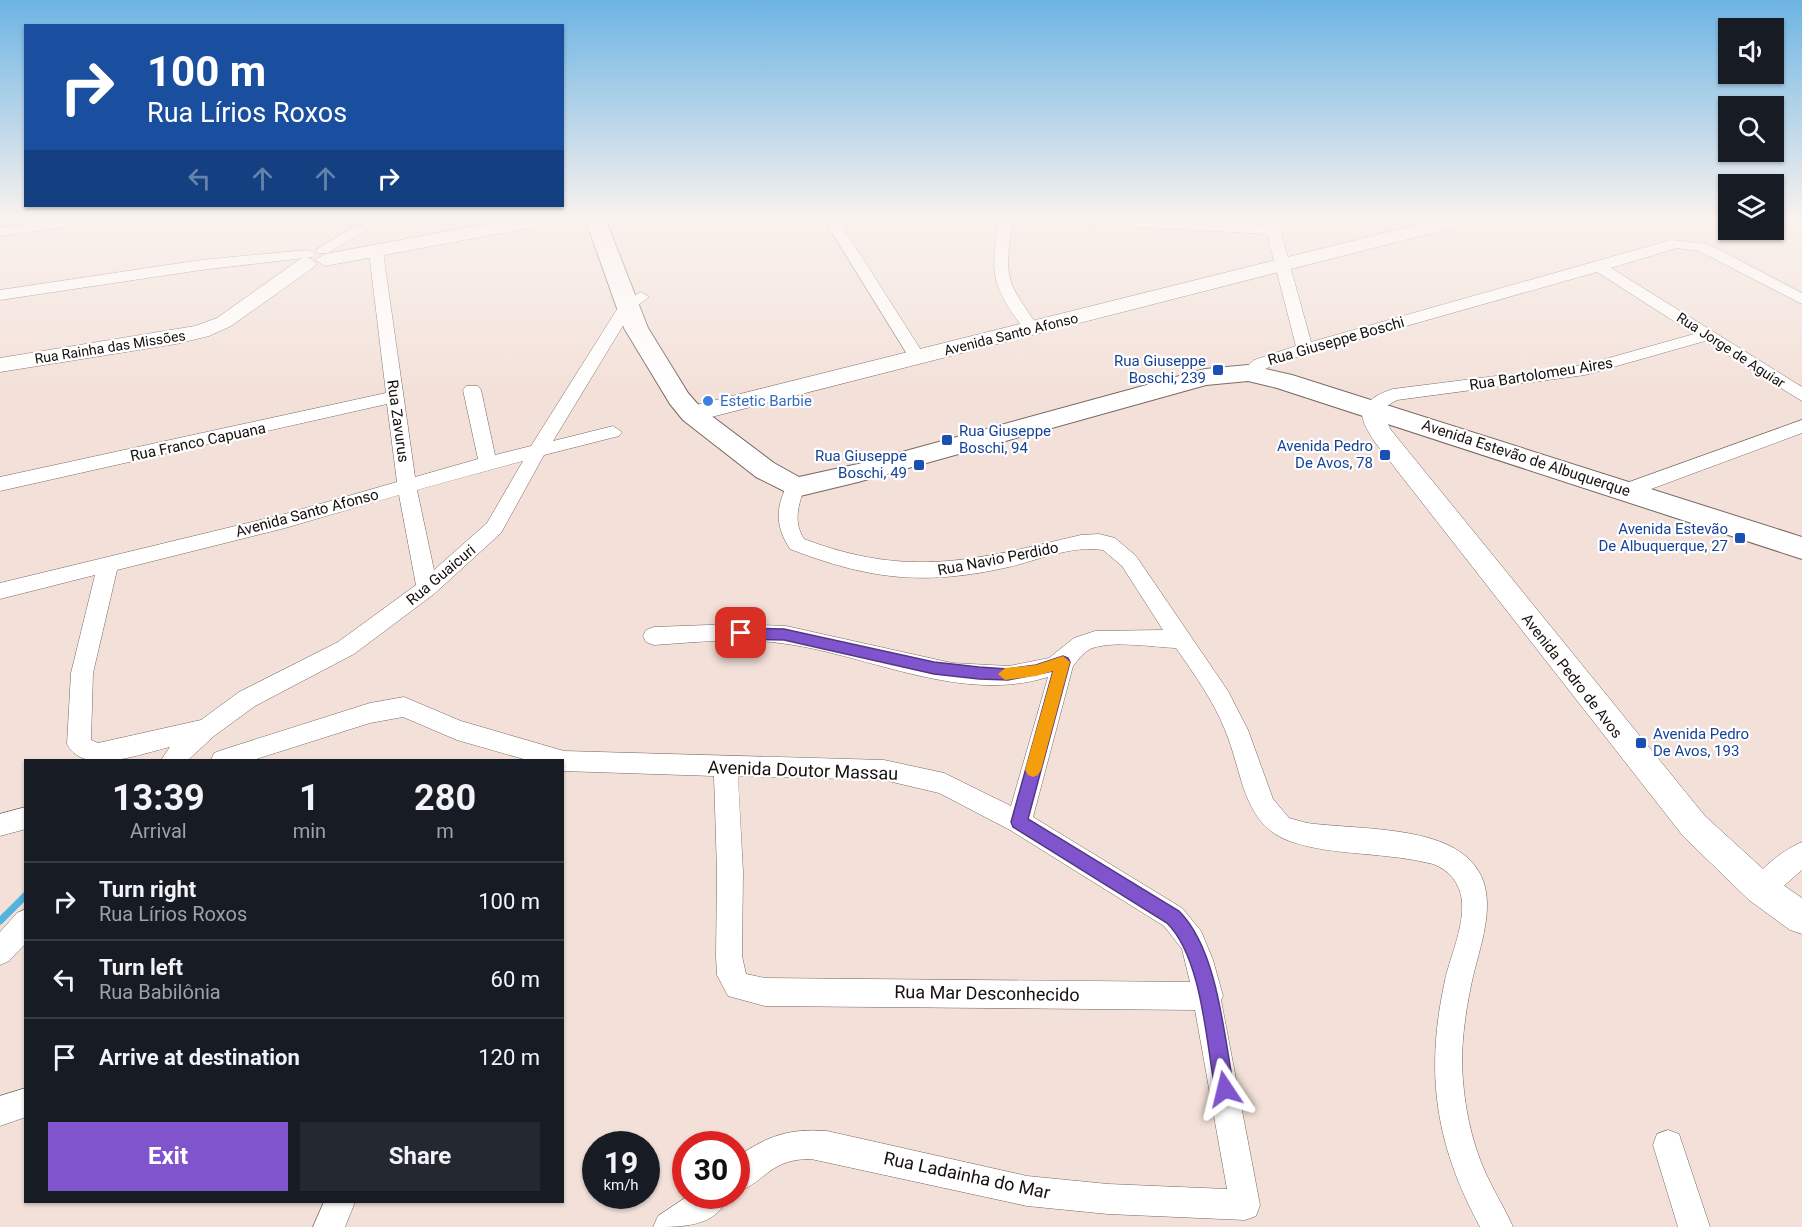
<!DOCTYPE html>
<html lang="en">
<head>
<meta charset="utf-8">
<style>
	body { margin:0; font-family:Roboto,sans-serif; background:#242831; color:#f1f3f6; height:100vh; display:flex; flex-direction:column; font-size:22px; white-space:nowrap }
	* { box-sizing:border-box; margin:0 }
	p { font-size:20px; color:#9ea1a6 }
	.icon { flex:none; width:33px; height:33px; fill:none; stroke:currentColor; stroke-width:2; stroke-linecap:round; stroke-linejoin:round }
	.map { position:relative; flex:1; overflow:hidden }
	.side { position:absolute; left:24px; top:759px; width:540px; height:444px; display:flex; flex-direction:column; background:#171b24; border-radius:0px; box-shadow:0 2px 4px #0004 }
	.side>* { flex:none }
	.banner { position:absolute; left:24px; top:24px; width:540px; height:183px; border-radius:0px; box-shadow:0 2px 4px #0004; background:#1a4fa0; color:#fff; overflow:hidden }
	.controls { position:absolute; left:1718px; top:18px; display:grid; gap:12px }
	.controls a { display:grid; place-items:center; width:66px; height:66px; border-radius:0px; background:#171b24; box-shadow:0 2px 4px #0004; font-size:30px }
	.speed { position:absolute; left:582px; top:1131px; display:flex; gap:12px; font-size:30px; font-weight:700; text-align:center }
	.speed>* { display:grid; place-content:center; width:78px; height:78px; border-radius:50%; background:#171b24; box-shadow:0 2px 4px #0004; line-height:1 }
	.speed small { font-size:15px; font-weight:400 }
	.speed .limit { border:9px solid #d22; background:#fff; color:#111 }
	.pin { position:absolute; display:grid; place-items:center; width:51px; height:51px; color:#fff; margin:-26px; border-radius:12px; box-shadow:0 3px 9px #0006 }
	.me { position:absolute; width:66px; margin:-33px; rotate:350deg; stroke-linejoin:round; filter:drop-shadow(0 0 4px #0008) }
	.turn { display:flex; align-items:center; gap:21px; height:126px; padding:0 24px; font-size:27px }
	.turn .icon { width:78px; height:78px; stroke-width:2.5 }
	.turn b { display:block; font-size:42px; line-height:51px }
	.lanes { display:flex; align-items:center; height:57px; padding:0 24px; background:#0003; justify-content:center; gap:30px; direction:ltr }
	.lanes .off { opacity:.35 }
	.eta { display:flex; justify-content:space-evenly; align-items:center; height:102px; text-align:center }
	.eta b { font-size:36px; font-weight:700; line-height:42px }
	.action { display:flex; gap:12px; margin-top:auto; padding:12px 24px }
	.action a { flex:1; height:69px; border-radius:0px; background:#8054cd; color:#fff; font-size:24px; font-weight:700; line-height:69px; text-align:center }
	.action a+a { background:#242831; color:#f1f3f6 }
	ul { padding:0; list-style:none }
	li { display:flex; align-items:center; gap:18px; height:78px; padding:0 24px; border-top:2px solid #363941 }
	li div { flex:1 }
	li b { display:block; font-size:22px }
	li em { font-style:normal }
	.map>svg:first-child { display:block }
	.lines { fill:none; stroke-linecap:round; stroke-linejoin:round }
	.stream { stroke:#53b3de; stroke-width:7 }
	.minor-casing { stroke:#776761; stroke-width:1 }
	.tertiary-casing { stroke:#776761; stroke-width:1 }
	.secondary-casing { stroke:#776761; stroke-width:2 }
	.minor { fill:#fff; fill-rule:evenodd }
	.tertiary { fill:#fff; fill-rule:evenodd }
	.secondary { fill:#fff; fill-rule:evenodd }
	.route { fill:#8054cd; stroke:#533785; stroke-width:1.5 }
	.slow { fill:#f59e0b }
	.transit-dot { fill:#1a4fb4; stroke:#fff; stroke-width:2 }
	.shop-dot { fill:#3f7fe0; stroke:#fff; stroke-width:2 }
	.labels { text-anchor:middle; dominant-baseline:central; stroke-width:4.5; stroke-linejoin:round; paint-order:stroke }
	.far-street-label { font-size:14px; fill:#16100e; stroke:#fff }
	.street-label { font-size:15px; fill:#16100e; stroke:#fff }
	.transit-label { font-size:15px; fill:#164399; stroke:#fff; text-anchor:end }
	.shop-label { font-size:15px; fill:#366cbe; stroke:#fff; text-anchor:start }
	.near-street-label { font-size:18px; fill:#16100e; stroke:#fff }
</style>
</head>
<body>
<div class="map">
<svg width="1802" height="1227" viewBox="0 0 1802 1227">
	<rect width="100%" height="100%" fill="#f3e1d9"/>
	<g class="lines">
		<path class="stream" d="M0,921L26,895"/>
		<g class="minor-casing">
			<path id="minor" d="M66,218H107L100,222L0,236V228Z
				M368,218H386L328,253H318L316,250Z
				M823,218H837L926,358L924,362H912Z
				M999,218H1013C1004,280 1005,279 1040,329L1038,332H1026C991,285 990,276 999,218Z
				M1045,218H1139L1265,225L1263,218H1277L1311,342L1671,240L1708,244L1802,293V304L1699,251L1677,248L1611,268L1802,387V401L1705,341L1585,375L1397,400L1373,414L1367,412L1364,408C1371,397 1381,393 1393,389L1584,365L1694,334L1597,272L1279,362L1248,378L1240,373L1254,360L1296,346L1267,234L1052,222Z
				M376,248L383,252L415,477L478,459L463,390L466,386H478L481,390L495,455L531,446L621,303L641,292L649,297L633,309L553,441L613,426L622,432L619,436L544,455L501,533L434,594L354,654L255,706L214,736L188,760H161L170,747C143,753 83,777 67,744L71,673L95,575L0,599V583L285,514L397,482L387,404L0,491V477L386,393L369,252ZM523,461L487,523L434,570L417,490ZM399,495L416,585L338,642L239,692L201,720L98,743L91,740L93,673L117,570L285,528Z
				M308,250L315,254L313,257L201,270L0,300V290L201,260Z
				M1802,420V433L1635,495H1621L1619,490L1621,485Z
				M796,480L803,482L805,487C798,505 793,522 804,539C910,579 975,560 1081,535L1099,534L1115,538L1136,556L1228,691L1248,730L1273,799L1289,818L1307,823C1351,829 1427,826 1463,854C1505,886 1481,940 1472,981C1465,1014 1460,1048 1463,1081C1466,1118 1475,1154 1492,1186C1499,1200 1507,1213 1513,1227H1480C1436,1145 1425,1076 1444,985C1449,958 1464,930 1462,901C1460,883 1449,870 1433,864C1388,852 1333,856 1292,842C1242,826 1243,772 1225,730C1213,700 1194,674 1176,648C1152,647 1111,640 1090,649C1083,653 1078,660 1073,666L1033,817L1182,908L1201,931L1213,960L1223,996L1221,1000L1260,1205L1256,1216L1245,1220L1108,1214L1027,1206L811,1159C770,1159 768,1180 736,1193V1158C766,1136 790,1128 827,1131L1027,1176L1108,1184L1227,1189L1195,1010L765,1006L728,996L717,975L716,956L717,872L714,776L562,771V760H527L457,740L403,717L370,723L253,760H211L214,753L222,750L370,703L404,697L461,721L564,751L884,760L944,773L1011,806L1048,677C962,704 871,656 787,644C743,637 698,642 654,645L646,642L643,636L646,630L654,627L736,624L786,626L952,663L1009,666L1049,658L1074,638L1095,631L1163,630L1122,566L1103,550C1072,545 1038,560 1009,567C925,586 870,580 790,549C775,526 775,506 789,482ZM738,776L884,780L939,793L1010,830L1164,926L1182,949L1190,982L765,978L746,974L742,956L743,872Z
				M26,807V829L0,836V814Z
				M1802,842V870L1770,898L1761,901L1752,898L1748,889C1756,871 1784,849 1802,842Z
				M26,909V943L9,961L0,965V932L17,913Z
				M26,1088V1117L0,1126V1096Z
				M1668,1130L1679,1134L1710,1227H1678L1653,1145L1657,1134Z
				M688,1196H729C716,1227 684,1227 653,1227L658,1216Z
				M324,1202H355L345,1227H313Z"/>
		</g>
		<g class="tertiary-casing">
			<path id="tertiary" d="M519,218H560L551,224L325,266L315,260L325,254Z
				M1444,218H1477L1475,222L692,422L684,419L681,414L684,409L692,406Z
				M307,257L317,263L314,267L231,326L209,336L176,344L0,372V358L195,326L217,318L300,259Z
				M1373,401L1381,403C1386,411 1385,420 1391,430L1705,816L1773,878L1802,898V934L1790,930L1749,900L1683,836L1374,441C1367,429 1357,416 1365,403Z"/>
		</g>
		<g class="secondary-casing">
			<path id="secondary" d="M585,218H605L648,328L688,393L701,408L774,463L799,477L858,464L1205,369L1248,365L1292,375L1802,537V559L1277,388L1248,381L1206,385L858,482L796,497L756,477L683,420L670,404L624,328Z"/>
		</g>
		<use href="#minor" class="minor"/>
		<use href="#tertiary" class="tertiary"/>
		<use href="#secondary" class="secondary"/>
	</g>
	<linearGradient id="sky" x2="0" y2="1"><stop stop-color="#6cb4e4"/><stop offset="0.56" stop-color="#faf2ee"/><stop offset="1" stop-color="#faf2ee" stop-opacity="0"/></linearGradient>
	<rect width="1802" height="390" fill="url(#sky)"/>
	<path class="route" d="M741,628L784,629L934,662L979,667L1008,669L1036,665L1063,656L1068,658L1070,662L1028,819L1179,911C1218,950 1224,1036 1234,1089L1231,1096L1225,1099L1218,1096L1215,1089C1206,1041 1202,958 1167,923L1013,827L1011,822L1053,671L1008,680L979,679L934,674L784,640L741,639L734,633Z"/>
	<path class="slow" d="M1063,656L1070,662L1041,770L1038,775L1033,777L1028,775L1025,770L1053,671L1036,676L1005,680L998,674L1005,668L1036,665Z"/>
	<g class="transit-dot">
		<rect x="1212" y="364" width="12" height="12" rx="3"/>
		<rect x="941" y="434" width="12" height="12" rx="3"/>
		<rect x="1379" y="449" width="12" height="12" rx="3"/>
		<rect x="913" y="459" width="12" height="12" rx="3"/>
		<rect x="1734" y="532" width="12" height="12" rx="3"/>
		<rect x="1635" y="737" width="12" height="12" rx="3"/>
	</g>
	<circle class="shop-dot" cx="708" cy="401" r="6"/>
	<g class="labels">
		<g class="far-street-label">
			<text transform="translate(1011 334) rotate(-14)">Avenida Santo Afonso</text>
			<text transform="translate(110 347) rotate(-9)">Rua Rainha das Missões</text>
			<text transform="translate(1731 350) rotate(33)">Rua Jorge de Aguiar</text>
		</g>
		<g class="street-label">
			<text transform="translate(1336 341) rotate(-16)">Rua Giuseppe Boschi</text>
			<text transform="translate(1541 374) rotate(-9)">Rua Bartolomeu Aires</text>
			<text transform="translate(398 421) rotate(82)">Rua Zavurus</text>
			<text transform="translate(198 442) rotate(-12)">Rua Franco Capuana</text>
			<text transform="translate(1526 458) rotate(18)">Avenida Estevão de Albuquerque</text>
			<text transform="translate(307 513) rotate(-15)">Avenida Santo Afonso</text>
			<text transform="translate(998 559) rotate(-11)">Rua Navio Perdido</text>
			<text transform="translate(441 575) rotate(-40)">Rua Guaicuri</text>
			<text transform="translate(1572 676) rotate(52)">Avenida Pedro de Avos</text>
		</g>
		<g class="transit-label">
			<text x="1206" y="361">Rua Giuseppe<tspan x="1206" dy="17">Boschi, 239</tspan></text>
			<text x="959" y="431" text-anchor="start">Rua Giuseppe<tspan x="959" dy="17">Boschi, 94</tspan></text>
			<text x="1373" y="446">Avenida Pedro<tspan x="1373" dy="17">De Avos, 78</tspan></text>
			<text x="907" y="456">Rua Giuseppe<tspan x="907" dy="17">Boschi, 49</tspan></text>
			<text x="1728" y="529">Avenida Estevão<tspan x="1728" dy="17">De Albuquerque, 27</tspan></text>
			<text x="1653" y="734" text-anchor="start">Avenida Pedro<tspan x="1653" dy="17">De Avos, 193</tspan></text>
		</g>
		<g class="shop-label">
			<text x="720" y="401">Estetic Barbie</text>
		</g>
		<g class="near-street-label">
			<text transform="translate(803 770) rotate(2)">Avenida Doutor Massau</text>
			<text transform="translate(987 993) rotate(1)">Rua Mar Desconhecido</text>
			<text transform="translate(967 1175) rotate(12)">Rua Ladainha do Mar</text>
		</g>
	</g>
</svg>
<div class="controls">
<a><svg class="icon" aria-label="sound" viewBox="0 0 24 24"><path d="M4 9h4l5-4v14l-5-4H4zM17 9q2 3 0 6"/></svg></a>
<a><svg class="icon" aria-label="search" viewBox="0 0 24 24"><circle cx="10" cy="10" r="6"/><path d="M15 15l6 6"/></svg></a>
<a><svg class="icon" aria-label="layers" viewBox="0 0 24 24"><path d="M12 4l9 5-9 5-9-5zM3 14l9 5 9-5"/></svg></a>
</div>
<div class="speed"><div>19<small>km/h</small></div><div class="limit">30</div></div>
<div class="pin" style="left:741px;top:633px;background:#d93025"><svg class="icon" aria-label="arrive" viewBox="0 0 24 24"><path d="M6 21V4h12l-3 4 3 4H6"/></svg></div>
<svg class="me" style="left:1225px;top:1089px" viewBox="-20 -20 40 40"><path d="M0-17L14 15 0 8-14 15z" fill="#8054cd" stroke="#fff" stroke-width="4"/></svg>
<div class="banner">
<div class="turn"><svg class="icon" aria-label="right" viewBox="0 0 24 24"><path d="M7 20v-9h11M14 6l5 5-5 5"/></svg><div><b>100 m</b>Rua Lírios Roxos</div></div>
<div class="lanes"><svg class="icon off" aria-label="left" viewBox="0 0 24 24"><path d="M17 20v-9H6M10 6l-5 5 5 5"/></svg><svg class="icon off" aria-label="ahead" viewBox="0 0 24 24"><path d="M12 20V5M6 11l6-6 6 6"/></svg><svg class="icon off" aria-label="ahead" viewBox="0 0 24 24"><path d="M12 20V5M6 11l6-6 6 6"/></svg><svg class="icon" aria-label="right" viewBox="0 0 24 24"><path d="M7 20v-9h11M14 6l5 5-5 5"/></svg></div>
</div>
<section class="side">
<div class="eta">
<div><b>13:39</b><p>Arrival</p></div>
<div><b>1</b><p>min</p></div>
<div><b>280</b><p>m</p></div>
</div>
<ul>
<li><svg class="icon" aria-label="right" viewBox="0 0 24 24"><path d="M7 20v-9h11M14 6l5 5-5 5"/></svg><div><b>Turn right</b><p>Rua Lírios Roxos</p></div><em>100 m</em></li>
<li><svg class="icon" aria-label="left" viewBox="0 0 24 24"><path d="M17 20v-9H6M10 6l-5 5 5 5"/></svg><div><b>Turn left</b><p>Rua Babilônia</p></div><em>60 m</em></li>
<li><svg class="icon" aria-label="arrive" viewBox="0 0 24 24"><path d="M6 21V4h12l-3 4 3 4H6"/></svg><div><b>Arrive at destination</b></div><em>120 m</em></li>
</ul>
<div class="action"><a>Exit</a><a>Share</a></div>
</section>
</div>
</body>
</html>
